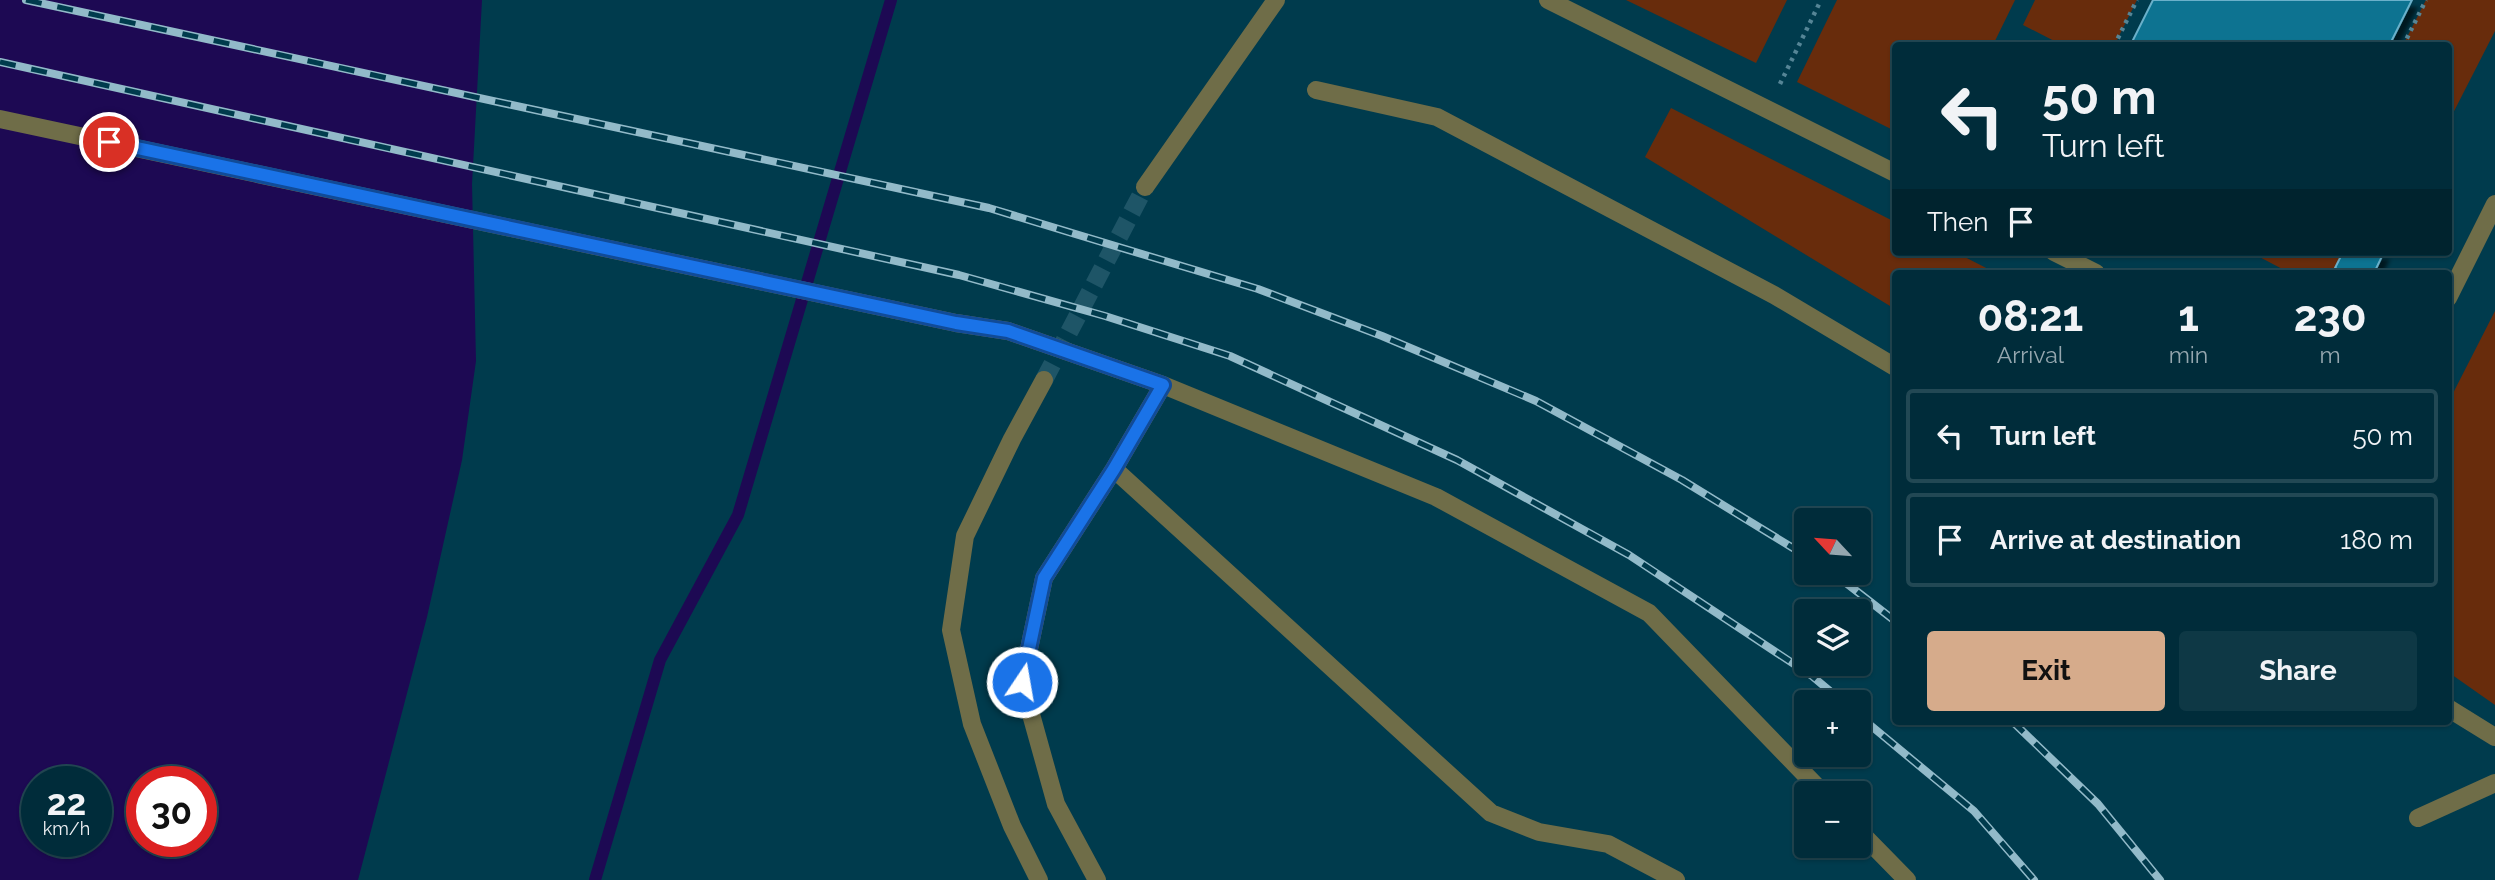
<!DOCTYPE html>
<html lang="en">
<head>
<meta charset="utf-8">
<style>
	body { margin:0; font-family:Raleway,sans-serif; background:#0e3845; color:#f1f3f6; height:100vh; display:flex; flex-direction:column; font-size:26px; white-space:nowrap }
	* { box-sizing:border-box; margin:0 }
	p { font-size:23px; color:#95a7af }
	.icon { flex:none; width:38px; height:38px; fill:none; stroke:currentColor; stroke-width:2; stroke-linecap:round; stroke-linejoin:round }
	.map { position:relative; flex:1; overflow:hidden }
	.panel { position:absolute; left:1892px; top:270px; width:560px; height:455px; display:flex; flex-direction:column; background:#002c3a; border-radius:7px; box-shadow:0 2px 5px #0004,0 0 0 2px #224854 }
	.panel>* { flex:none }
	.hud { position:absolute; left:1892px; top:42px; width:560px; height:214px; border-radius:7px; box-shadow:0 2px 5px #0004,0 0 0 2px #224854; background:#002c3a; color:#f1f3f6; overflow:hidden }
	.needle { width:46px; rotate:296deg }
	.tools { position:absolute; left:1794px; top:508px; display:grid; gap:14px }
	.tools a { display:grid; place-items:center; width:77px; height:77px; border-radius:7px; background:#002c3a; box-shadow:0 2px 5px #0004,0 0 0 2px #224854; font-size:35px }
	.speed { position:absolute; left:21px; top:766px; display:flex; gap:14px; font-size:35px; font-weight:700; text-align:center }
	.speed>* { display:grid; place-content:center; width:91px; height:91px; border-radius:50%; background:#002c3a; box-shadow:0 2px 5px #0004,0 0 0 2px #224854; line-height:1 }
	.speed small { font-size:18px; font-weight:400 }
	.speed .limit { border:10px solid #d22; background:#fff; color:#111 }
	.pin { position:absolute; display:grid; place-items:center; width:60px; height:60px; color:#fff; margin:-30px; border:4px solid #fff; border-radius:50%; box-shadow:0 2px 7px #0007 }
	.me { position:absolute; width:77px; margin:-38px; rotate:12deg; stroke-linejoin:round; filter:drop-shadow(0 0 5px #0008) }
	.turn { display:flex; align-items:center; gap:24px; height:147px; padding:0 35px; font-size:32px }
	.turn .icon { width:91px; height:91px; stroke-width:2.5 }
	.turn b { display:block; font-size:49px; line-height:60px }
	.then { display:flex; align-items:center; height:66px; padding:0 35px; background:#0003; gap:14px; font-size:26px }
	.eta { display:flex; justify-content:space-evenly; align-items:center; height:119px; text-align:center }
	.eta b { font-size:42px; font-weight:700; line-height:49px }
	.primary-button { display:flex; gap:14px; margin-top:auto; padding:14px 35px }
	.primary-button a { flex:1; height:80px; border-radius:7px; background:#d6ab8b; color:#111; font-size:28px; font-weight:700; line-height:80px; text-align:center }
	.primary-button a+a { background:#0e3845; color:#f1f3f6 }
	ul { padding:0; list-style:none }
	li { display:flex; align-items:center; gap:21px; height:94px; margin:0 14px 10px; padding:0 21px; border:4px solid #224854; border-radius:7px }
	li div { flex:1 }
	li b { display:block; font-size:26px }
	li em { font-style:normal }
	.map>svg:first-child { display:block }
	.green { fill:#682c0c }
	.water { fill:#1d0953; fill-rule:evenodd }
	.lines { fill:none; stroke-linecap:round; stroke-linejoin:round }
	.stream { stroke:#1d0953; stroke-width:12 }
	.building { fill:#077391; stroke:#6bb0ca; stroke-width:2; filter:url(#shadow) }
	.minor-tunnel { stroke:#1e5567; stroke-width:18; stroke-dasharray:18 9; stroke-linecap:butt }
	.path { stroke:#558596; stroke-width:4.5; stroke-dasharray:3.5 5; stroke-linecap:butt }
	.minor { stroke:#6f6d48; stroke-width:18 }
	.rail-casing { stroke:#92bac9; stroke-width:8 }
	.rail { stroke:#003b4d; stroke-width:5; stroke-dasharray:16; stroke-linecap:butt }
	.route-casing { stroke:#114b97; stroke-width:18 }
	.route { stroke:#1a73e8; stroke-width:12 }
</style>
</head>
<body>
<div class="map">
<svg width="2495" height="880" viewBox="0 0 2495 880">
	<defs>
		<filter id="shadow"><feDropShadow dx="4.5" dy="8" stdDeviation="2" flood-color="#0009"/></filter>
	</defs>
	<rect width="100%" height="100%" fill="#003b4d"/>
	<path class="green" d="M1626,0H1787L1756,63Z
		M1837,0H2015L1993,45L1895,46V131L1797,82Z
		M2035,0H2137L2114,46L2062,45L2023,25Z
		M2426,0H2495V31L2448,123V46L2403,45Z
		M1671,108L1895,222V252H1955L1996,273H1895V309L1645,157Z
		M2250,252H2383L2372,273H2290Z
		M2495,311V705L2448,672V403Z"/>
	<path class="water" d="M0,0H482L472,184L476,361L462,460L427,617L358,880H0ZM37,782H96V842H37ZM142,782H201V842H142Z"/>
	<g class="lines">
		<path class="stream" d="M595,880L660,660L738,515L891,0"/>
	</g>
	<path class="building" d="M2153,0H2412L2389,46H2130Z
		M2343,252H2384L2374,273H2346L2335,268Z"/>
	<g class="lines">
		<path class="minor-tunnel" d="M1044,380L1145,187"/>
		<path class="path" d="M2114,46L2137,0
			M2403,46L2426,0
			M1780,84L1821,0"/>
		<path class="minor" d="M1548,0L1895,173
			M1316,90L1437,117L1774,295L1895,367
			M0,119L956,323L1008,331L1163,385L1436,497L1649,613L1823,793
			M1145,187L1276,0
			M2054,252L2096,273
			M2448,298L2495,204
			M1114,469L1491,813L1539,832L1608,844L1676,880
			M2448,708L2495,737
			M2418,818L2495,783
			M1858,830L1907,880
			M1039,880L1012,826L972,724L951,630L965,536L1012,439L1044,380
			M1097,880L1056,804L1022,682L1044,578L1114,469L1163,385"/>
		<g class="rail-casing">
			<path id="rail" d="M26,0L989,208L1258,289L1382,336L1536,401L1682,480L1806,556
				M0,62L959,275L1105,316L1230,356L1457,460L1629,555L1812,676L1843,702
				M1832,572L1895,621
				M1858,715L1974,811L2034,880
				M2012,721L2098,804L2160,880"/>
		</g>
		<use href="#rail" class="rail"/>
	</g>
	<g class="lines">
		<g class="route-casing">
			<path id="route" d="M109,142L956,323L1008,331L1163,385L1114,469L1044,578L1022,682"/>
		</g>
		<use href="#route" class="route"/>
	</g>
</svg>
<div class="tools">
<a><svg class="needle" viewBox="-14 -14 28 28"><path d="M0-13l5 13h-10z" fill="#e53935"/><path d="M0 13l5-13h-10z" fill="#95a7af"/></svg></a>
<a><svg class="icon" aria-label="layers" viewBox="0 0 24 24"><path d="M12 4l9 5-9 5-9-5zM3 14l9 5 9-5"/></svg></a>
<a>+</a>
<a>−</a>
</div>
<div class="speed"><div>22<small>km/h</small></div><div class="limit">30</div></div>
<div class="pin" style="left:109px;top:142px;background:#d93025"><svg class="icon" aria-label="arrive" viewBox="0 0 24 24"><path d="M6 21V4h12l-3 4 3 4H6"/></svg></div>
<svg class="me" style="left:1022px;top:682px" viewBox="-20 -20 40 40"><circle r="17" fill="#1a73e8" stroke="#fff" stroke-width="3"/><path d="M0-11L8 9 0 5-8 9z" fill="#fff"/></svg>
<div class="hud">
<div class="turn"><svg class="icon" aria-label="left" viewBox="0 0 24 24"><path d="M17 20v-9H6M10 6l-5 5 5 5"/></svg><div><b>50 m</b>Turn left</div></div>
<div class="then">Then<svg class="icon" aria-label="arrive" viewBox="0 0 24 24"><path d="M6 21V4h12l-3 4 3 4H6"/></svg></div>
</div>
<section class="panel">
<div class="eta">
<div><b>08:21</b><p>Arrival</p></div>
<div><b>1</b><p>min</p></div>
<div><b>230</b><p>m</p></div>
</div>
<ul>
<li><svg class="icon" aria-label="left" viewBox="0 0 24 24"><path d="M17 20v-9H6M10 6l-5 5 5 5"/></svg><div><b>Turn left</b></div><em>50 m</em></li>
<li><svg class="icon" aria-label="arrive" viewBox="0 0 24 24"><path d="M6 21V4h12l-3 4 3 4H6"/></svg><div><b>Arrive at destination</b></div><em>180 m</em></li>
</ul>
<div class="primary-button"><a>Exit</a><a>Share</a></div>
</section>
</div>
</body>
</html>
